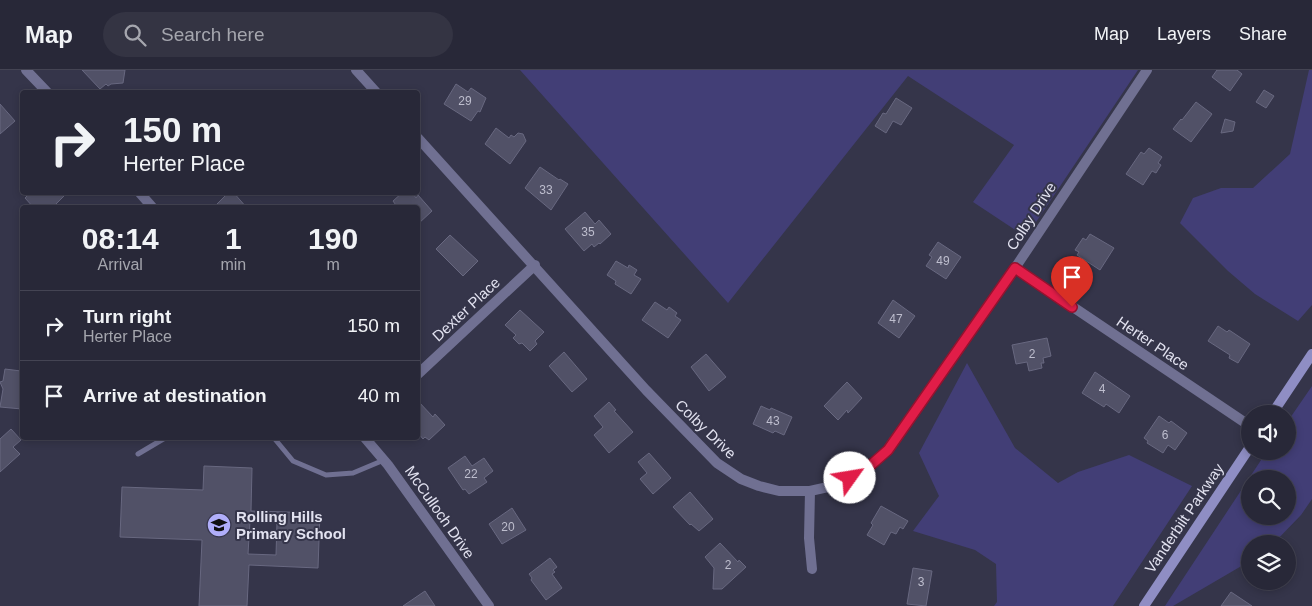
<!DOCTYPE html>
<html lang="en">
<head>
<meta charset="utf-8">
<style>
	body { margin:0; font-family:Helvetica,sans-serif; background:#343443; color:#f1f3f6; height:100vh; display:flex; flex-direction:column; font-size:19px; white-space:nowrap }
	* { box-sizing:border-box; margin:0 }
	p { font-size:16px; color:#a5a6ae }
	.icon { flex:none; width:28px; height:28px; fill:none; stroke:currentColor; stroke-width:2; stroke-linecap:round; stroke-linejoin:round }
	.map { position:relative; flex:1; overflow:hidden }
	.sheet { position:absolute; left:20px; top:135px; width:400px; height:235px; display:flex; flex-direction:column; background:#282838; border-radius:5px; box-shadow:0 2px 8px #0003,0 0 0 1px #444453 }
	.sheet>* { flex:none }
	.hud { position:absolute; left:20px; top:20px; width:400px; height:105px; border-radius:5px; box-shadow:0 2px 8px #0003,0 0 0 1px #444453; background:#282838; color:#f1f3f6; overflow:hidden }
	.buttons { position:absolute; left:1241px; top:335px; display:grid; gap:10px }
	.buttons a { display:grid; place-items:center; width:55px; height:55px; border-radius:50%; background:#282838; box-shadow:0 2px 8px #0003,0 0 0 1px #444453; font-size:25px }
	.pin { position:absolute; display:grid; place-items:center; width:42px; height:42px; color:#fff; margin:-51px -21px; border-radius:50% 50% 50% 0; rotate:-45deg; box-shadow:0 0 5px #0007 }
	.pin .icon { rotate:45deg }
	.me { position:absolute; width:55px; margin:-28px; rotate:58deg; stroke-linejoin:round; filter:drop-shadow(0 0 4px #0008) }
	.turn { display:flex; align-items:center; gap:18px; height:105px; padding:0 20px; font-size:22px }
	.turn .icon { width:65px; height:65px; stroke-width:2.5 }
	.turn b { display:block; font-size:35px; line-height:42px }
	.eta { display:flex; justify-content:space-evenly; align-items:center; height:85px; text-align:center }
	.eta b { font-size:30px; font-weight:800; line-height:35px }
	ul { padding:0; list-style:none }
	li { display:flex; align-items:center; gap:15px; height:70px; padding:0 20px; border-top:1px solid #444453 }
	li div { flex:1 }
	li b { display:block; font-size:19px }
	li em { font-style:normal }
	header { display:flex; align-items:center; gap:30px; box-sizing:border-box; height:70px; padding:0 25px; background:#282838; border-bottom:1px solid #444453 }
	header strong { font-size:24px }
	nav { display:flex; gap:28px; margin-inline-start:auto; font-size:18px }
	.search { width:350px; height:45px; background:#343443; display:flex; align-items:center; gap:12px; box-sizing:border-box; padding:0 18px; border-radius:28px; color:#a5a6ae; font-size:19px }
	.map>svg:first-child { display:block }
	.green { fill:#423e76; fill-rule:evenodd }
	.building { fill:#515167; stroke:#686880; fill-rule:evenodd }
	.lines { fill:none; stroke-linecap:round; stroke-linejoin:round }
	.service { stroke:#707092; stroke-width:5 }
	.minor { stroke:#707092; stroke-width:10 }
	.secondary { stroke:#8f8ec4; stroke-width:10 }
	.route-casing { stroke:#92132f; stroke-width:12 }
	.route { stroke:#e11d48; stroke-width:9 }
	.labels { text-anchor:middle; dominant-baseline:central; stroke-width:4; stroke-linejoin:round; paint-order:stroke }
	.number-label { font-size:12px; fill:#bebece }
	.street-label { font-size:15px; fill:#e2e2f0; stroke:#35354a }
	.poi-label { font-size:15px; font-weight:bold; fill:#e2e2f0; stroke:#35354a; text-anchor:start }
</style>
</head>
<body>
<header>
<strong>Map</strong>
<div class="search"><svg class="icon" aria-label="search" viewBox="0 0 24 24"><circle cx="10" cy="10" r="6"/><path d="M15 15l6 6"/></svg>Search here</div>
<nav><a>Map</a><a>Layers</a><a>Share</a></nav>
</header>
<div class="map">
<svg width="1312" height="536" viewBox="0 0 1312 536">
	<rect width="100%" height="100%" fill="#35354a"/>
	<path class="green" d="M520,0H1138L1026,167L973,132L1014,75L908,6L728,233Z
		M1309,0H1312V235L1298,251L1255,224L1228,201L1180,153L1193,128L1221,118H1253L1290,84Z
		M967,293L1015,378L1058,413L1078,402L1129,385L1192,416L1113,536H994L997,532L996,494L975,480L913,461L939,426L919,383Z
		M1312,316V429L1301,445L1273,474H1250V491L1173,536H1165L1267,381H1288V351ZM1250,409H1288V446H1250Z"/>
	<path class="building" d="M82,0H125L123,13L111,14L108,16L106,14L100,19Z
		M1217,0H1237L1242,4L1230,21L1212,7Z
		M456,14L468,22L471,18L486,28L480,42L478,41L471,51L444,34Z
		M1264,20L1274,26L1266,38L1256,32Z
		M896,28L912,38L901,55L893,51L886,63L875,56L883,43L886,44Z
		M1196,32L1212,44L1191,72L1173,59L1181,49L1182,50Z
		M0,34L15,51L0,64Z
		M1225,49L1235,52L1233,61L1221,63Z
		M496,58L509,68L511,65L514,67L518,63L523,64L526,71L510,94L485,74Z
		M1149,78L1162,87L1158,93L1161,95L1156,103L1152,101L1143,115L1126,104L1141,82L1144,84Z
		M540,97L559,110L560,109L568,114L551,140L525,118Z
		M31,122H68L52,138H34L25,128Z
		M229,122H233L247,138H213Z
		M403,122H412L416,128L418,125L432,141L418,154V138H398L393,131Z
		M585,142L595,154L599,150L611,164L600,174L599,173L594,177L592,174L584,181L565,159Z
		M1090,164L1114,178L1100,200L1077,185L1079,182L1075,180L1083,168L1086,170Z
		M450,165L478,191L463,206L436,179Z
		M938,172L961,187L946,209L926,196L932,187L929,185Z
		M616,191L628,198L629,195L637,200L634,205L641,209L631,224L615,214L616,211L607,205Z
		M893,230L915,246L899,268L878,253Z
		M655,232L667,240L669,237L677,243L675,246L681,250L668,268L642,250Z
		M520,240L544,262L535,271L537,274L530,281L522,273L519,274L513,268L516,265L505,255Z
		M1218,256L1227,262L1229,260L1250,274L1238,293L1229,288L1230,285L1208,271Z
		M1047,268L1051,286L1043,288L1044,293H1041L1042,298L1029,301L1027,292L1016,294L1012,275Z
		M564,282L587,309L572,322L549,296Z
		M706,284L726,307L709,321L691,297Z
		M5,299L21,301L22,303V339L0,337L3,319L0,312L3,311Z
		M1095,302L1130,326L1119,343L1106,334L1104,337L1082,323Z
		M847,312L862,328L848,343L847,340L838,350L824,336Z
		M418,331L433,347L435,344L445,355L429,370L425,367L423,369L418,363Z
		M609,332L616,340L614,341L633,362L609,383L594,365L603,357L594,346Z
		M761,336L770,340L771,338L792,347L784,365L775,361L773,363L753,354Z
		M1159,346L1169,353L1171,351L1187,363L1175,380L1168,375L1163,383L1147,373L1148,371L1144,368Z
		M11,359L21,370L13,377L20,384L0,402V369Z
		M649,383L671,408L653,424L640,409L647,403L638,392Z
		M465,386L472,396L484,388L493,401L484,408L487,412L469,424L465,419L463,420L448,398Z
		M204,396L252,398L251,441L320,443L318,498L249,495L247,536H199L202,470L120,467L122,417L203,420ZM250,451L277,452L276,485L248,484Z
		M690,422L713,449L699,461L691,454L690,455L673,437Z
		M881,436L908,451L903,459L900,457L896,464L891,462L884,475L867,465L873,455L871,453Z
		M512,438L526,460L502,474L489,454Z
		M720,473L738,492L739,490L746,497L722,519H713L714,498L705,487Z
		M550,488L557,497L553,500L555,502L552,504L562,518L546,530L531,510L532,508L529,504Z
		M913,498L932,501L926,536L907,534Z
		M425,521L435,536H403Z
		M1231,522L1252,536H1221Z"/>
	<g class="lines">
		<path class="service" d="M274,368L293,391L326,405L353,403L384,390
			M138,384L165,368"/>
		<path class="minor" d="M26,0L47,22
			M356,0L376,22
			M418,68L646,320L717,393L741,409L759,416L779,421H810L837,415L863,401L888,380L1015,198L1147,0
			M139,122L153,138
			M1015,198L1250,356
			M418,304L535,195
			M365,368L388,395L489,536
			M810,421L809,468L812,499"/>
		<path class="secondary" d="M1272,344L1312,284
			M1144,536L1250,377"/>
	</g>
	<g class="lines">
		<g class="route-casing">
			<path id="route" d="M850,408L863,402L888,380L1015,198L1072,237"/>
		</g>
		<use href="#route" class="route"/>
	</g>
	<defs>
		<g id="school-disc" transform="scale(1.25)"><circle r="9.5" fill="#b0aefa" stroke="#35354a"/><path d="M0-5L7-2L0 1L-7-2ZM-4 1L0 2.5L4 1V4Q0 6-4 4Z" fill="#111"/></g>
	</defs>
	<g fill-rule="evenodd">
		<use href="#school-disc" x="219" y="455"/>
	</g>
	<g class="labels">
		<g class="number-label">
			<text x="465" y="31">29</text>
			<text x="546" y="120">33</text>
			<text x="588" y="162">35</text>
			<text x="943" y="191">49</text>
			<text x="896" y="249">47</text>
			<text x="1032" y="284">2</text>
			<text x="1102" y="319">4</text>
			<text x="773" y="351">43</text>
			<text x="1165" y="365">6</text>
			<text x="471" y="404">22</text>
			<text x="508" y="457">20</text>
			<text x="728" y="495">2</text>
			<text x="921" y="512">3</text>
		</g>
		<g class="street-label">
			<text transform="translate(1031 146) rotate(-57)">Colby Drive</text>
			<text transform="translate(466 239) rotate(-43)">Dexter Place</text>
			<text transform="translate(1153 273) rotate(34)">Herter Place</text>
			<text transform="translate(706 359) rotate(44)">Colby Drive</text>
			<text transform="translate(440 442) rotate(55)">McCulloch Drive</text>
			<text transform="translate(1184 448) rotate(-56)">Vanderbilt Parkway</text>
		</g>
		<g class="poi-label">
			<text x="236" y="446">Rolling Hills<tspan x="236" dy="17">Primary School</tspan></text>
		</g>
	</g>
</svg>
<div class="buttons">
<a><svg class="icon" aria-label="sound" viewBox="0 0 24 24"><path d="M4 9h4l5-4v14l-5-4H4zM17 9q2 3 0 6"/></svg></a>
<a><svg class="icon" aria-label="search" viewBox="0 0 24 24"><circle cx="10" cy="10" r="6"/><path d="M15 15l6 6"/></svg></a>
<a><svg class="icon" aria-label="layers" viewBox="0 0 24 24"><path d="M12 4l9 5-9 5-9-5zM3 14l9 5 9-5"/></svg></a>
</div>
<div class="pin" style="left:1072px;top:237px;background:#d93025"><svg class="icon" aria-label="arrive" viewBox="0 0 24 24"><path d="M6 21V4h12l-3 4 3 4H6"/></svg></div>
<svg class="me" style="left:850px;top:408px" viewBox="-20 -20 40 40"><circle r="19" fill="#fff"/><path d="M0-13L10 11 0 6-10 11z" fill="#e11d48"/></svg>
<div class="hud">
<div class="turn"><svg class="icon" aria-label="right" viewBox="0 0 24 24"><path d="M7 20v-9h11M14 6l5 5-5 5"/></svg><div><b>150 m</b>Herter Place</div></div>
</div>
<section class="sheet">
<div class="eta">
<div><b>08:14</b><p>Arrival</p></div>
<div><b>1</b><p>min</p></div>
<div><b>190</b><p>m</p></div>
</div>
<ul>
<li><svg class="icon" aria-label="right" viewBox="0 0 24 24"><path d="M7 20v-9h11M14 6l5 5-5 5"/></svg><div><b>Turn right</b><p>Herter Place</p></div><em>150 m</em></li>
<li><svg class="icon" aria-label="arrive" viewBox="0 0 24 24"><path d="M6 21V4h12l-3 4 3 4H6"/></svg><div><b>Arrive at destination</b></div><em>40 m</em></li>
</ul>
</section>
</div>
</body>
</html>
